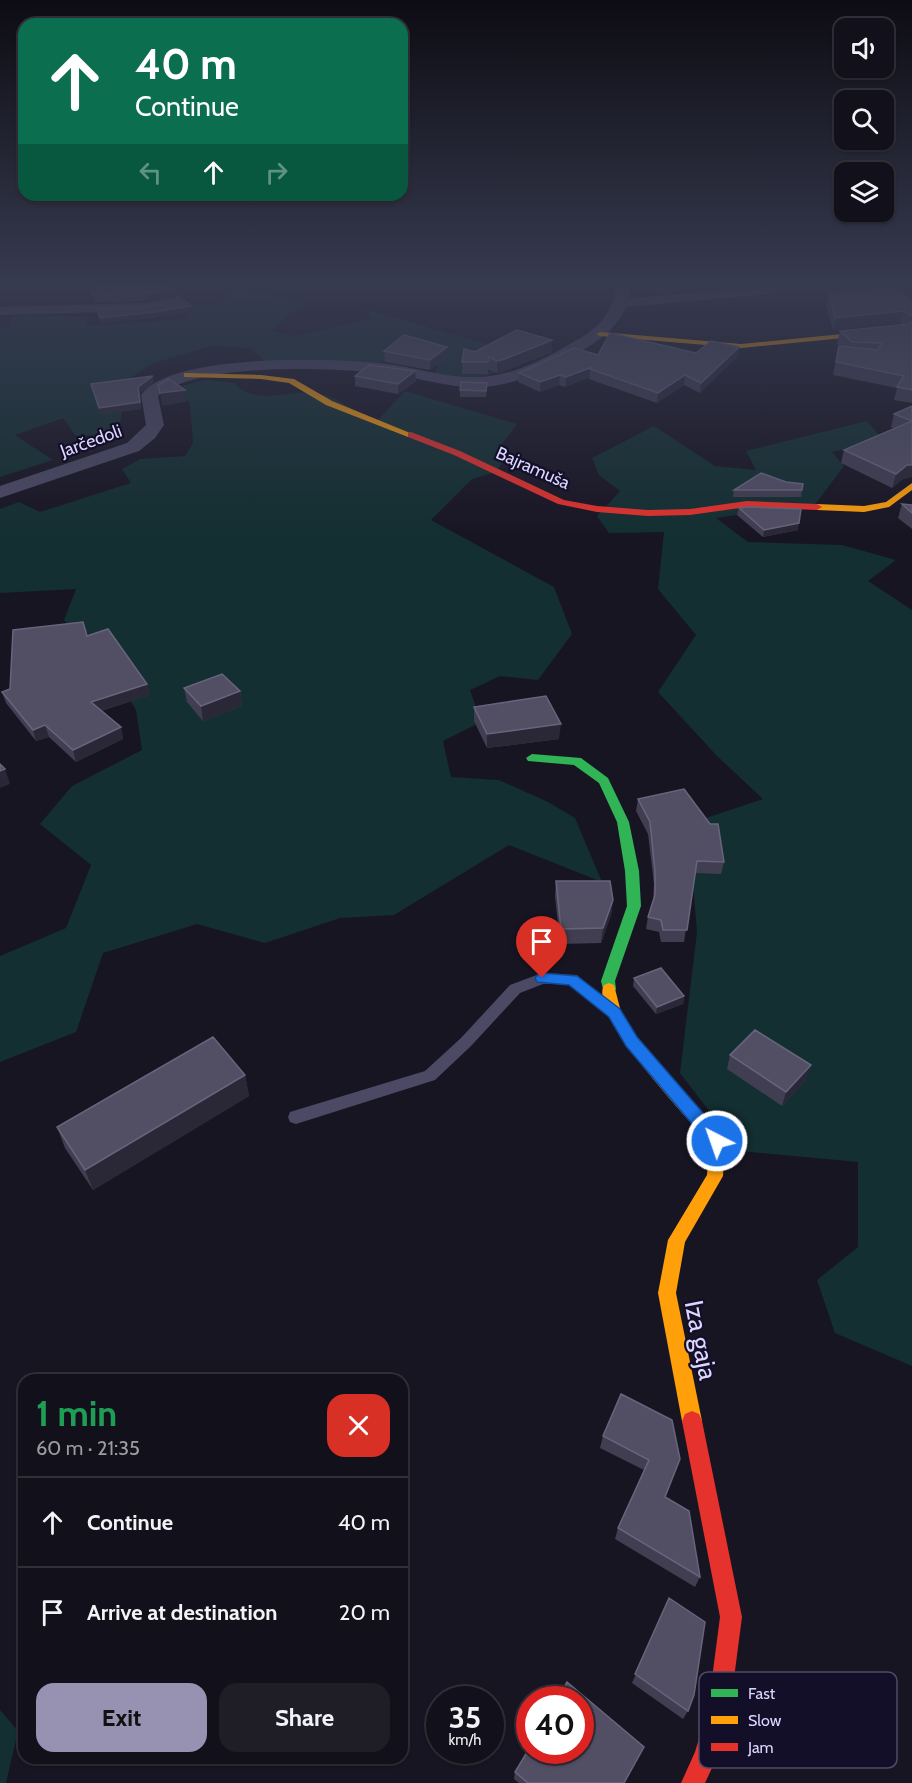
<!DOCTYPE html>
<html lang="en">
<head>
<meta charset="utf-8">
<style>
	body { margin:0; font-family:Cabin,sans-serif; background:#1f1e27; color:#f1f3f6; height:100vh; display:flex; flex-direction:column; font-size:22px; white-space:nowrap }
	* { box-sizing:border-box; margin:0 }
	p { font-size:20px; color:#9c9da2 }
	.icon { flex:none; width:33px; height:33px; fill:none; stroke:currentColor; stroke-width:2; stroke-linecap:round; stroke-linejoin:round }
	.map { position:relative; flex:1; overflow:hidden }
	.sheet { position:absolute; left:18px; top:1374px; width:390px; height:390px; display:flex; flex-direction:column; background:#12101a; border-radius:18px; box-shadow:0 2px 4px #0004,0 0 0 2px #313039 }
	.sheet>* { flex:none }
	.banner { position:absolute; left:18px; top:18px; width:390px; height:183px; border-radius:18px; box-shadow:0 2px 4px #0004,0 0 0 2px #313039; background:#0b6e4f; color:#fff; overflow:hidden }
	.fabs { position:absolute; left:834px; top:18px; display:grid; gap:12px }
	.fabs a { display:grid; place-items:center; width:60px; height:60px; border-radius:12px; background:#12101a; box-shadow:0 2px 4px #0004,0 0 0 2px #313039; font-size:30px }
	.speed { position:absolute; left:426px; top:1686px; display:flex; gap:12px; font-size:30px; font-weight:700; text-align:center }
	.speed>* { display:grid; place-content:center; width:78px; height:78px; border-radius:50%; background:#12101a; box-shadow:0 2px 4px #0004,0 0 0 2px #313039; line-height:1 }
	.speed small { font-size:15px; font-weight:400 }
	.speed .limit { border:9px solid #d22; background:#fff; color:#111 }
	.pin { position:absolute; display:grid; place-items:center; width:51px; height:51px; color:#fff; margin:-62px -26px; border-radius:50% 50% 50% 0; rotate:-45deg; box-shadow:0 0 6px #0007 }
	.pin .icon { rotate:45deg }
	.me { position:absolute; width:66px; margin:-33px; rotate:319deg; stroke-linejoin:round; filter:drop-shadow(0 0 4px #0008) }
	.turn { display:flex; align-items:center; gap:21px; height:126px; padding:0 18px; font-size:27px }
	.turn .icon { width:78px; height:78px; stroke-width:2.5 }
	.turn b { display:block; font-size:42px; line-height:51px }
	.lanes { display:flex; align-items:center; height:57px; padding:0 18px; background:#0003; justify-content:center; gap:30px; direction:ltr }
	.lanes .off { opacity:.35 }
	.round { display:grid; place-items:center; flex:none; width:63px; height:63px; border-radius:18px; background:#1f1e27 }
	.head { display:flex; align-items:center; justify-content:space-between; height:102px; padding:0 18px }
	h1 { font-size:36px; font-weight:700; line-height:45px; color:#1e9e55 }
	.action { display:flex; gap:12px; margin-top:auto; padding:12px 18px }
	.action a { flex:1; height:69px; border-radius:18px; background:#9892b2; color:#111; font-size:24px; font-weight:700; line-height:69px; text-align:center }
	.action a+a { background:#1f1e27; color:#f1f3f6 }
	ul { padding:0; list-style:none }
	li { display:flex; align-items:center; gap:18px; height:90px; padding:0 18px; border-top:2px solid #313039 }
	li div { flex:1 }
	li b { display:block; font-size:22px }
	li em { font-style:normal }
	.map>svg:first-child { display:block }
	.green { fill:#132f31 }
	.lines { fill:none; stroke-linecap:round; stroke-linejoin:round }
	.lane { fill:#4c4964; fill-rule:evenodd }
	.street { fill:#4c4964; fill-rule:evenodd }
	.fast { fill:#30b455; fill-rule:evenodd }
	.slow { fill:#ff9f0a; fill-rule:evenodd }
	.jam { fill:#e5322d; fill-rule:evenodd }
	.wall { fill:#423e52 }
	.shaded-wall { fill:#2a2737 }
	.building { fill:#524f65; stroke:#68647d; stroke-width:1.5 }
	.route { fill:#1a73e8; stroke:#114b97; stroke-width:1.5 }
	.labels { text-anchor:middle; dominant-baseline:central; stroke-width:4.5; stroke-linejoin:round; paint-order:stroke }
	.far-street-label { font-size:18px; fill:#ddd6ff; stroke:#140f29 }
	.near-street-label { font-size:26px; fill:#ddd6ff; stroke:#140f29 }
	.key { fill:#140f29; stroke:#504b69; stroke-width:1.5 }
	.key-label { font-size:16px; fill:#ddd6ff }
</style>
</head>
<body>
<div class="map">
<svg width="912" height="1783" viewBox="0 0 912 1783">
	<rect width="100%" height="100%" fill="#181523"/>
	<path class="green" d="M231,290L305,301L271,331L295,336L371,319L367,310L505,349L506,370L474,379L435,374L437,363L410,358L365,365H269L250,348L211,346L151,364L119,386L122,406L119,434L76,436L63,418L15,435L53,460L0,477V328L9,327L10,317L31,315L86,317L87,326L183,319L194,306L219,304Z
		M207,380L234,383C256,408 294,387 321,394C339,399 359,413 376,422L405,391L517,424L502,444L506,457L496,472L472,479L431,520L554,587L572,634L538,680L500,676L470,690L481,722L443,741L451,777L499,780L548,802L575,818L602,882L509,845L394,915L340,918L265,943L197,924L103,953L76,1032L0,1062V956L66,928L91,865L40,824L72,786L142,750L136,710L120,684L64,620L76,589L0,593V509L19,502L40,512L131,483L122,469L140,459L185,456L193,443L190,403L163,390Z
		M867,421L883,440L832,452L844,466L813,507L771,510L716,518L748,542L842,545L896,560L868,581L912,610V1366L835,1333L817,1280L858,1247V1162L740,1151L680,1073L697,932L688,824L763,799L717,756L658,692L696,635L658,589L664,532L609,533L597,516L620,491L599,475L592,458L654,426L715,466L756,470L746,451Z
		M0,1710L18,1731L6,1783H0Z"/>
	<g class="lines">
		<path class="lane" d="M542,973L577,975L613,1006L611,1010H601L569,984H543L520,993L471,1046L435,1080L296,1124L290,1122L288,1117L290,1112L425,1071L461,1038L510,985Z"/>
		<path class="street" d="M616,287H630L629,298L774,287L776,290L769,294L626,307C615,331 596,343 574,355C546,371 516,384 484,387C452,389 421,378 389,374C337,367 197,362 158,396L164,425L155,438L139,451L0,498V486L127,443L146,425L141,395C171,352 337,358 387,364C418,368 449,379 481,377C514,375 542,360 570,344C594,331 613,316 616,287Z
			M170,298L175,299L177,302L175,305L146,311L0,315V307L146,303Z"/>
		<path class="fast" d="M532,754L581,758L608,778L629,822L639,871L641,906L615,981L616,989L614,993H604L601,981L627,906L625,871L617,822L599,783L574,765L528,761L526,758Z"/>
		<path class="slow" d="M882,330H885V334L741,348L600,336L596,334L600,332L741,344Z
			M187,373L261,375L294,379L332,401L415,435L408,437L326,405L289,383L261,379L184,377V373Z
			M912,483V490L889,507L864,512L817,510L812,507L817,504L864,506L886,502Z
			M609,983L614,985L621,1012L637,1038L725,1141L723,1176L685,1242L676,1293L702,1421L699,1428L692,1431L685,1428L682,1421L658,1293L668,1240L707,1175L709,1143C688,1118 588,1015 604,985Z"/>
		<path class="jam" d="M411,432L460,451L564,500L597,506L648,510L690,509L747,501L817,504L822,507L817,510L747,507L690,515L648,516L597,512L558,504L454,455L408,437V433Z
			M692,1411L699,1414L702,1421L742,1617L730,1709L718,1755L705,1783H681L695,1752L708,1709L720,1617L682,1421L685,1414Z"/>
	</g>
	<path class="wall" d="M90,287H179L177,292H173L174,297L146,301L94,302Z
		M652,287H696L692,291L661,293Z
		M829,294L912,301V403L894,400L897,388L833,375L839,346H840L837,343L840,331L903,325L900,323L833,330L826,306Z
		M739,347L738,356L700,393L684,385L657,403L589,379L590,377L565,387L559,385L540,392L518,382L519,373L598,355L696,353Z
		M384,351L447,357L430,370L385,362Z
		M475,352H552L504,371L497,373L488,369V374H462V362Z
		M415,371L416,381L398,394L355,386V376Z
		M154,382L140,393L141,409L101,414L91,384Z
		M487,383L486,397H460V390Z
		M912,406V477L903,479L892,488L841,463L844,450L895,429L891,427L894,414Z
		M734,490H802L801,497H733Z
		M902,504L912,505V529L898,518Z
		M739,508L798,530L763,537L737,515Z
		M87,636L147,684L150,695L101,711L121,727L123,739L76,762L49,737L36,741L6,703L2,692L10,689Z
		M184,688L240,691L242,706L203,721L187,702Z
		M474,707L559,739L487,748L474,721Z
		M638,799L724,862L721,874L695,873L684,942H661L659,932L646,929L648,917L653,901L654,884L648,834L636,811Z
		M556,881L613,900L611,915L601,943L560,944L555,896Z
		M634,978L684,996L683,1004L656,1014L633,986Z
		M730,1055L806,1080L782,1106L727,1069Z
		M245,1075L249,1096L93,1190L65,1148L57,1127Z
		M603,1436L680,1459L665,1497L700,1577L695,1587L615,1539L618,1528L644,1470L600,1448Z
		M669,1598L688,1711L683,1719L632,1683Z
		M515,1772L625,1783H519L514,1779Z"/>
	<path class="shaded-wall" d="M669,287H696L692,291L661,293V288Z
		M173,289L174,297L146,301L145,294Z
		M191,306L192,311L155,318L101,324L100,318Z
		M903,311L900,323L833,330L835,318Z
		M552,340V352L504,371L497,373V361Z
		M447,347V357L430,370V360Z
		M739,347L738,356L700,393L701,383Z
		M592,367L590,369V377L565,387L566,377Z
		M415,371L416,381L398,394V384Z
		M560,375L559,385L540,392V382Z
		M685,375L684,385L657,403L658,393Z
		M153,376L154,382L140,393L141,409L101,414L99,408L138,387Z
		M185,390L186,402L162,406L160,393Z
		M907,465H912V477L903,479L892,488L896,474Z
		M799,523L798,530L763,537L764,530Z
		M147,684L150,695L94,713L91,702Z
		M240,691L242,706L203,721L201,706Z
		M561,724L559,739L487,748V734Z
		M45,725L49,737L36,741L33,730Z
		M121,727L123,739L76,762L73,750Z
		M5,769L10,784L0,788V771Z
		M613,900L611,915L601,943L603,928Z
		M684,996L683,1004L656,1014L657,1007Z
		M811,1065L806,1080L782,1106L786,1092Z
		M245,1075L249,1096L93,1190L85,1170Z"/>
	<path class="building" d="M90,287H170L173,289L145,294L93,295Z
		M895,288L912,301V316L903,311L835,318L829,294Z
		M178,295L191,306L154,312L100,318L97,309L145,307L175,301Z
		M912,321V390L897,387L904,376L836,362L839,346L877,350L882,343L852,342L840,331L909,324Z
		M517,330L552,340L505,359L497,361L489,357L488,362H462L464,349L475,352Z
		M610,333L696,353L711,341L739,347L701,383L685,375L658,393L590,369L592,367L566,377L560,375L540,382L519,373L574,348L598,355Z
		M404,335L447,347L430,360L384,351Z
		M369,365L415,371L398,384L355,376Z
		M153,376L138,387L140,402L99,408L91,384Z
		M169,379L185,390L160,393L158,385Z
		M461,382L487,383L486,391L460,390Z
		M912,406V421L894,414Z
		M912,421V465H907L896,474L844,450Z
		M761,473L786,482L803,484L802,490H734Z
		M902,504L912,505V513Z
		M748,507L801,509L799,523L764,530L739,508Z
		M83,622L87,636L108,629L147,684L91,702L121,727L73,750L45,725L33,730L2,692L10,689L13,630Z
		M222,674L240,691L201,706L184,688Z
		M546,696L561,724L487,734L474,707Z
		M0,764L5,769L0,771Z
		M684,789L710,824H718L724,862L697,861L687,930H663L661,920L648,917L655,895V872L650,822L638,799Z
		M556,881H610L613,900L603,928L561,929Z
		M661,968L684,996L657,1007L634,978Z
		M755,1030L811,1065L786,1092L730,1055Z
		M213,1037L245,1075L85,1170L57,1127Z
		M621,1394L672,1420L680,1459L665,1497L689,1511L700,1577L618,1528L649,1460L603,1436Z
		M669,1598L705,1622L694,1695L688,1711L635,1674Z
		M567,1682L644,1747L624,1783H528L515,1772L530,1747V1750H580V1700H557Z"/>
	<linearGradient id="sky" x2="0" y2="1"><stop stop-color="#0d0c13"/><stop offset="0.53" stop-color="#373b50"/><stop offset="1" stop-color="#373b50" stop-opacity="0"/></linearGradient>
	<rect width="912" height="537" fill="url(#sky)"/>
	<path class="route" d="M542,973L577,976L620,1009L637,1037L723,1136L726,1141L723,1146H711L626,1046L609,1017L569,985L537,982L535,978L537,975Z"/>
	<g class="labels">
		<g class="far-street-label">
			<text transform="translate(91 441) rotate(-20)">Jarčedoli</text>
			<text transform="translate(533 468) rotate(24)">Bajramuša</text>
		</g>
		<g class="near-street-label">
			<text transform="translate(701 1340) rotate(79)">Iza gaja</text>
		</g>
	</g>
	<rect x="699" y="1672" width="198" height="96" rx="9" class="key"/>
	<rect x="711" y="1689" width="27" height="8" fill="#30b455"/>
	<rect x="711" y="1716" width="27" height="8" fill="#ff9f0a"/>
	<rect x="711" y="1743" width="27" height="8" fill="#e5322d"/>
	<g class="key-label">
		<text x="748" y="1699">Fast</text>
		<text x="748" y="1726">Slow</text>
		<text x="748" y="1753">Jam</text>
	</g>
</svg>
<div class="fabs">
<a><svg class="icon" aria-label="sound" viewBox="0 0 24 24"><path d="M4 9h4l5-4v14l-5-4H4zM17 9q2 3 0 6"/></svg></a>
<a><svg class="icon" aria-label="search" viewBox="0 0 24 24"><circle cx="10" cy="10" r="6"/><path d="M15 15l6 6"/></svg></a>
<a><svg class="icon" aria-label="layers" viewBox="0 0 24 24"><path d="M12 4l9 5-9 5-9-5zM3 14l9 5 9-5"/></svg></a>
</div>
<div class="speed"><div>35<small>km/h</small></div><div class="limit">40</div></div>
<div class="pin" style="left:542px;top:978px;background:#d93025"><svg class="icon" aria-label="arrive" viewBox="0 0 24 24"><path d="M6 21V4h12l-3 4 3 4H6"/></svg></div>
<svg class="me" style="left:717px;top:1141px" viewBox="-20 -20 40 40"><circle r="17" fill="#1a73e8" stroke="#fff" stroke-width="3"/><path d="M0-11L8 9 0 5-8 9z" fill="#fff"/></svg>
<div class="banner">
<div class="turn"><svg class="icon" aria-label="ahead" viewBox="0 0 24 24"><path d="M12 20V5M6 11l6-6 6 6"/></svg><div><b>40 m</b>Continue</div></div>
<div class="lanes"><svg class="icon off" aria-label="left" viewBox="0 0 24 24"><path d="M17 20v-9H6M10 6l-5 5 5 5"/></svg><svg class="icon" aria-label="ahead" viewBox="0 0 24 24"><path d="M12 20V5M6 11l6-6 6 6"/></svg><svg class="icon off" aria-label="right" viewBox="0 0 24 24"><path d="M7 20v-9h11M14 6l5 5-5 5"/></svg></div>
</div>
<section class="sheet">
<div class="head"><div><h1>1 min</h1><p>60 m · 21:35</p></div><a class="round" style="background:#d93025;color:#fff"><svg class="icon" aria-label="close" viewBox="0 0 24 24"><path d="M6 6l12 12M18 6L6 18"/></svg></a></div>
<ul>
<li><svg class="icon" aria-label="ahead" viewBox="0 0 24 24"><path d="M12 20V5M6 11l6-6 6 6"/></svg><div><b>Continue</b></div><em>40 m</em></li>
<li><svg class="icon" aria-label="arrive" viewBox="0 0 24 24"><path d="M6 21V4h12l-3 4 3 4H6"/></svg><div><b>Arrive at destination</b></div><em>20 m</em></li>
</ul>
<div class="action"><a>Exit</a><a>Share</a></div>
</section>
</div>
</body>
</html>
